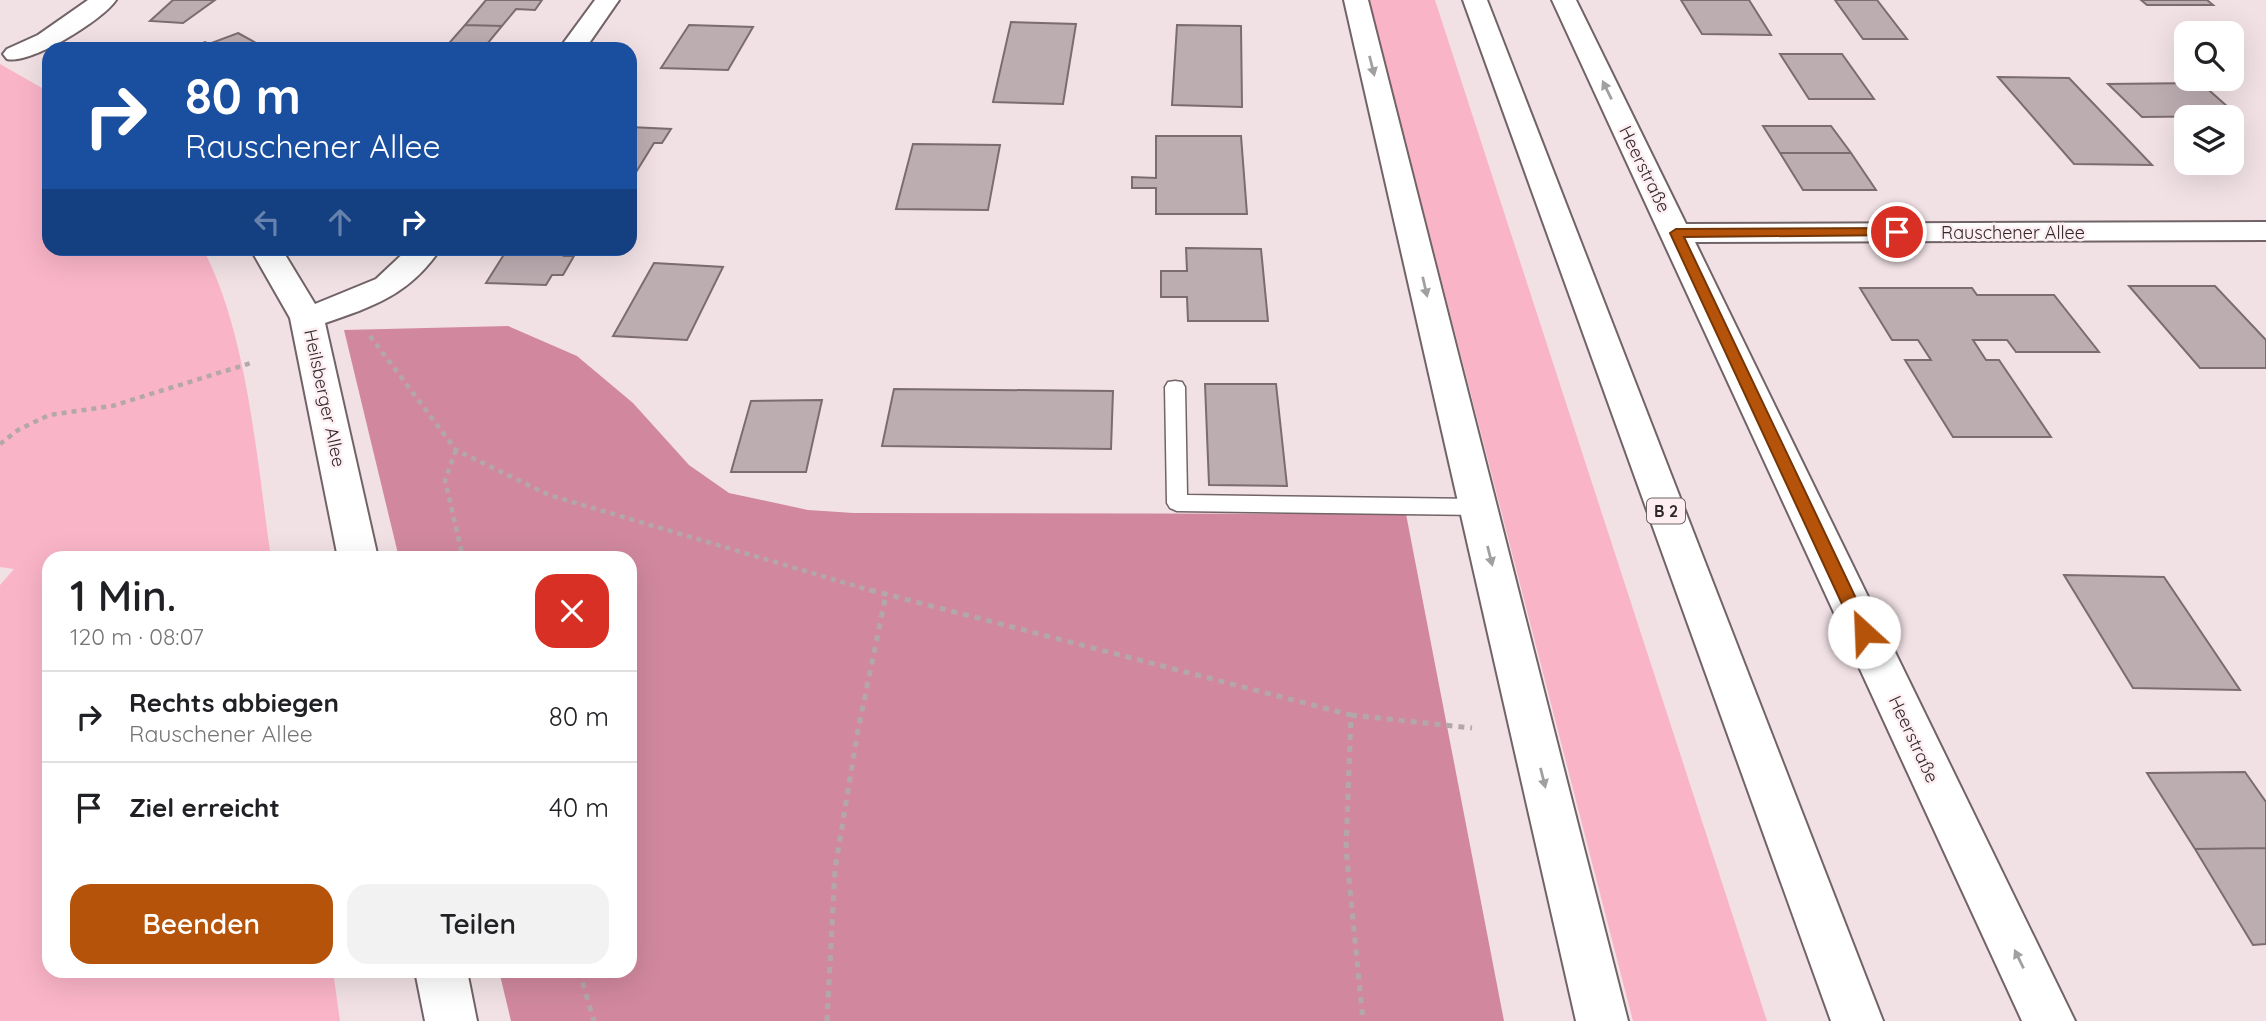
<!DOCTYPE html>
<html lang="de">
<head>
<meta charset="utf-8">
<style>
	body { margin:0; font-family:Quicksand,sans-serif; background:#f2f2f2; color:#202124; height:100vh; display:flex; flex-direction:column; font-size:26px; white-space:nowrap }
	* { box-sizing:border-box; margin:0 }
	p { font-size:23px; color:#757577 }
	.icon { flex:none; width:38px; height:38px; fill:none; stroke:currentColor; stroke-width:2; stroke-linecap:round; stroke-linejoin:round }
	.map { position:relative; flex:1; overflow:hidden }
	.panel { position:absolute; left:42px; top:551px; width:595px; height:427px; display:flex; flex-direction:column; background:#fff; border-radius:21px; box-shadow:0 7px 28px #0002 }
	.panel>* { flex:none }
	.guide { position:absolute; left:42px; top:42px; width:595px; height:214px; border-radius:21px; box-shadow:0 7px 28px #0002; background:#1a4fa0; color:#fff; overflow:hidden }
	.tools { position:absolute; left:2174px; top:21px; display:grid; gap:14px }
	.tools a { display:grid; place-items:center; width:70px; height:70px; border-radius:14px; background:#fff; box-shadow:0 7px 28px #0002; font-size:35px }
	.pin { position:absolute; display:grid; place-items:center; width:60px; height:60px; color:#fff; margin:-30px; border:4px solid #fff; border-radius:50%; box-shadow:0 2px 7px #0007 }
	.me { position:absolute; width:77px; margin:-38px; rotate:335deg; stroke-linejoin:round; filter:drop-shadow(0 0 5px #0008) }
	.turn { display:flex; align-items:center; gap:24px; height:147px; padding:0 28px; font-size:32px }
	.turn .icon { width:91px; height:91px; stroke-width:2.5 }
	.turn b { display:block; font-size:49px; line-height:60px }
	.lanes { display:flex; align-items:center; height:66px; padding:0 28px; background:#0003; justify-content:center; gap:35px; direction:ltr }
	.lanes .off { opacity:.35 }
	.round { display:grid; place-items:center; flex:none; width:74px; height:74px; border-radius:21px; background:#f2f2f2 }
	.head { display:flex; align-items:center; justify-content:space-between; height:119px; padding:0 28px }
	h1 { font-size:42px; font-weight:600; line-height:52px }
	.action { display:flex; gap:14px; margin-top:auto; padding:14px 28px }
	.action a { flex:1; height:80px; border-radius:21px; background:#b45309; color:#fff; font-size:28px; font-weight:600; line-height:80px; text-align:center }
	.action a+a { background:#f2f2f2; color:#202124 }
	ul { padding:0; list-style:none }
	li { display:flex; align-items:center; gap:21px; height:91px; padding:0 28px; border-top:2px solid #e0e0e0 }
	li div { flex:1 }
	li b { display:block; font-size:26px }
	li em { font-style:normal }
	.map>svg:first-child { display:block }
	.green { fill:#fab4c8 }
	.forest { fill:#d1889e }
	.building { fill:#bcadb1; stroke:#7a6c6f; stroke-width:2 }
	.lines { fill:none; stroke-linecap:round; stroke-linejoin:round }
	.service-casing { stroke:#716367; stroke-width:3 }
	.minor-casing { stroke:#716367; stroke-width:4 }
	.primary-casing { stroke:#716367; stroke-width:4 }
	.path-far1 { stroke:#b4a7aa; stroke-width:4.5; stroke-dasharray:5 5; stroke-linecap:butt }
	.path { stroke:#b4a7aa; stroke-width:5; stroke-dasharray:6 6; stroke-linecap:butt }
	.service { fill:#fff; fill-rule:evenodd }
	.minor { fill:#fff; fill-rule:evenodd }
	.primary { fill:#fff; fill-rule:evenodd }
	.oneway { fill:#a19fa0 }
	.route { fill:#b45309; stroke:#753606; stroke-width:2 }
	.labels { text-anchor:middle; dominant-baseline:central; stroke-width:5; stroke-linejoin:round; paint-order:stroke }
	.shield { fill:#feeef2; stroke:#6d6467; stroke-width:2 }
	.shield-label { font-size:16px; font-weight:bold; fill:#2f292b }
	.street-label { font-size:18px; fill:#2f292b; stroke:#feeef2 }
</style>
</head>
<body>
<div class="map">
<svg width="2266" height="1021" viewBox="0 0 2266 1021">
	<rect width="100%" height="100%" fill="#f1e1e5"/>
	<path class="green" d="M1369,0H1435L1767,1021H1633Z
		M0,64L49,92V248L203,249C248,334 257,463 271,558H49V971H333L340,1021H0V585L14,569L0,567Z"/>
	<path class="forest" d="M508,326L577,356L633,403L689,465L729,493L808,510L854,513L1406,514L1504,1021H511L499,971H630V558H399L344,330Z"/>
	<path class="building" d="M173,0H215L183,23L150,21Z
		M486,0H542L535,10L516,9L502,26L465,25Z
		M1681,0H1749L1771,35L1702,34Z
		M1835,0H1877L1907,39H1863Z
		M2141,0H2207L2213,5H2147Z
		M1011,22L1076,24L1063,104L993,102Z
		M465,25L502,26L487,44H508L504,49H444Z
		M689,25L753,27L728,70L661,68Z
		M1177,25L1241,26L1242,107L1172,105Z
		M238,33L267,49H188L205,42L209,44Z
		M1780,54H1842L1874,99H1809Z
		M1998,77L2069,78L2152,165L2074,164Z
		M2201,83L2238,116L2142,117L2108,84Z
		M1763,126H1831L1851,153H1780Z
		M630,127L671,129L662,143H654L630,182Z
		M1156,136H1241L1247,214H1156V188H1132V177L1156,178Z
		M913,144L1000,145L988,210L896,209Z
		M1780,153H1851L1876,190H1803Z
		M508,248H568L564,256H574L563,275H552L546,285L486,283Z
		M1186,248L1261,249L1268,321H1188L1187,297H1161V271H1187Z
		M654,263L723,267L687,340L613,336Z
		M2129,286H2215L2266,340V368H2200Z
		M1860,288H1972L1977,295H2054L2099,352H2016L2007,340H1973L1986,360H1999L2051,437H1953L1905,360H1931L1918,340H1892Z
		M1205,384H1276L1287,486L1209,485Z
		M894,389L1113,391L1111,449L882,446Z
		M822,400L806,472H731L751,401Z
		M2064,575L2164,577L2240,690L2133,688Z
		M2245,772L2266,802V848L2195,849L2147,773Z
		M2266,848V944L2253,945L2195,849Z"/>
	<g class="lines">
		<g class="service-casing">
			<path id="service" d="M1175,381L1182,382L1185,387L1187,495L1478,499L1485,502L1488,507L1485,512L1478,515L1177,511L1170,508L1167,503L1165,387L1168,382Z"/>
		</g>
		<g class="minor-casing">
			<path id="minor" d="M88,0H116C103,20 30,65 7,59L3,54L7,49L38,35Z
				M595,0H619L585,49H559Z
				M1344,0H1368L1628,1021H1576Z
				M1552,0H1576L1686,224L2266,222V240L1695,242L2075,1021H2022Z
				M250,248H281L315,304L376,279L409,248H441C410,294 375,306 325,323L378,558H338L290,318Z
				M415,971H467L477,1021H425Z"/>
		</g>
		<g class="primary-casing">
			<path id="primary" d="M1463,0H1487L1883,1021H1831Z"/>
		</g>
		<path class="path-far1" d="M370,336L456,450L549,495L876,592
			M0,444L18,430L49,415L112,406L254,362
			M456,450L445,480L463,558"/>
		<path class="path" d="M870,590L1351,715L1346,849L1363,1021
			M1351,715L1472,728
			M579,971L594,1021
			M827,1021L835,869L858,730L886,595"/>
		<use href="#service" class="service"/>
		<use href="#minor" class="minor"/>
		<use href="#primary" class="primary"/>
	</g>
	<defs><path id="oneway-solid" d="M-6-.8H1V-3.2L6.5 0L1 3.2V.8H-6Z" transform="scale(1.75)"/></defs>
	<g class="oneway">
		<use href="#oneway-solid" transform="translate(1372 66) rotate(76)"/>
		<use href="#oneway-solid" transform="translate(1607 90) rotate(-116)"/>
		<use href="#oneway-solid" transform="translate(1425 287) rotate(77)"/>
		<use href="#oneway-solid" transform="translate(1490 556) rotate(76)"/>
		<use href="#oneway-solid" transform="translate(1543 778) rotate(76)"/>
		<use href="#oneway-solid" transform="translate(2019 959) rotate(-116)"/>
	</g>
	<path class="route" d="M1897,228L1902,229V235L1684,237L1872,632L1870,637H1857L1855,632L1670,233L1676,229Z"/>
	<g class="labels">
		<rect class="shield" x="1647" y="498.5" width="38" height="25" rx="5"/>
		<g class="shield-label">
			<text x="1666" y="511">B 2</text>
		</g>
		<g class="street-label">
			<text transform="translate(1645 169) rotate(64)">Heerstraße</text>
			<text x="2013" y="232">Rauschener Allee</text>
			<text transform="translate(325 398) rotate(78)">Heilsberger Allee</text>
			<text transform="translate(1914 739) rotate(65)">Heerstraße</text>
		</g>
	</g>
</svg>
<div class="tools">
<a><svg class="icon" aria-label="search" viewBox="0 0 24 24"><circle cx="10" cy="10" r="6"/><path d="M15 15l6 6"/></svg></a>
<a><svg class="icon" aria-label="layers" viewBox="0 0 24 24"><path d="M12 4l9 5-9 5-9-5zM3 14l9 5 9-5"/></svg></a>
</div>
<div class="pin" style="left:1897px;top:232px;background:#d93025"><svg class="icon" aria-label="arrive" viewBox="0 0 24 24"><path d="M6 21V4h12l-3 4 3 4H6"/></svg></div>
<svg class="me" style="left:1864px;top:632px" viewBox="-20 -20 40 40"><circle r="19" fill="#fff"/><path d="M0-13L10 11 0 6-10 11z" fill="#b45309"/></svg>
<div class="guide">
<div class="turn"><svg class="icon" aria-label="right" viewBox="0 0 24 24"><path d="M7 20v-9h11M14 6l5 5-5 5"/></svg><div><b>80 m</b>Rauschener Allee</div></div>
<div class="lanes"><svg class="icon off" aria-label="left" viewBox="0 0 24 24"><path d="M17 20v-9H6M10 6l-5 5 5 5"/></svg><svg class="icon off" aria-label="ahead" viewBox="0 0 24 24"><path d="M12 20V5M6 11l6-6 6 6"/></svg><svg class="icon" aria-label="right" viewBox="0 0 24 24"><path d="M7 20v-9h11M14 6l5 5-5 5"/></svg></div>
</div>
<section class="panel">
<div class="head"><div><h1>1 Min.</h1><p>120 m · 08:07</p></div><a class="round" style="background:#d93025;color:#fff"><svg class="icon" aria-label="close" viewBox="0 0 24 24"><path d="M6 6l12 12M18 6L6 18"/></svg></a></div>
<ul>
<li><svg class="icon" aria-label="right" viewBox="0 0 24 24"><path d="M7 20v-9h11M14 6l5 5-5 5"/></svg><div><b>Rechts abbiegen</b><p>Rauschener Allee</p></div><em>80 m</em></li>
<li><svg class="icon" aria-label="arrive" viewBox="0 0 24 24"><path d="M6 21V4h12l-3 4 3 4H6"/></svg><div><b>Ziel erreicht</b></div><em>40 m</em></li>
</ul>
<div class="action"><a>Beenden</a><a>Teilen</a></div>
</section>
</div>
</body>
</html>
